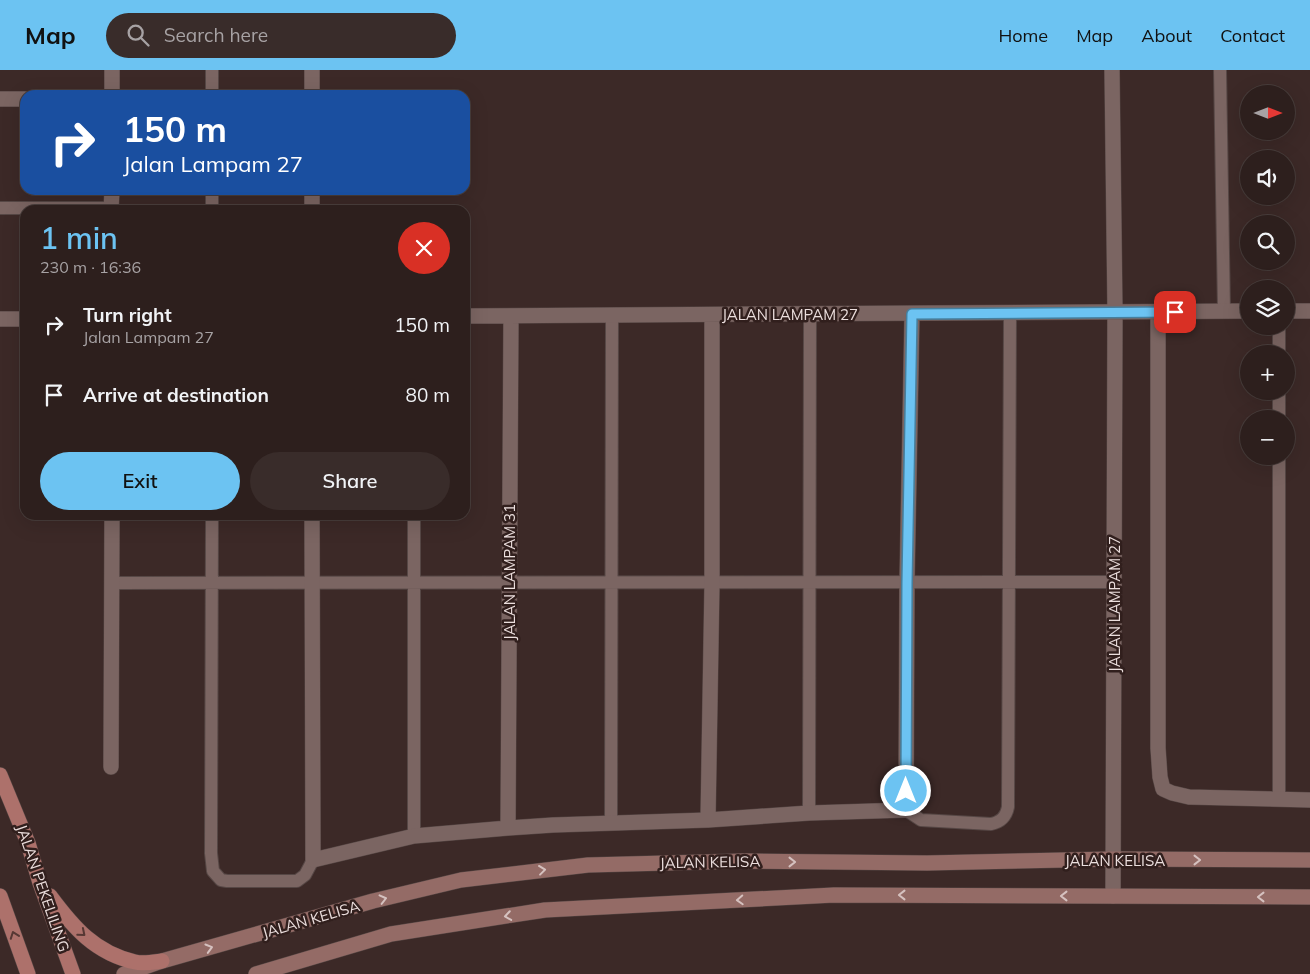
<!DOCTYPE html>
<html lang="en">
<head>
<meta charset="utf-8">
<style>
	body { margin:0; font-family:Mulish,sans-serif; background:#392c2a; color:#f1f3f6; height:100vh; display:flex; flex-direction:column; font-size:19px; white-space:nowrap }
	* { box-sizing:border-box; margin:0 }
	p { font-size:16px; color:#a7a2a4 }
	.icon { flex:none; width:28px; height:28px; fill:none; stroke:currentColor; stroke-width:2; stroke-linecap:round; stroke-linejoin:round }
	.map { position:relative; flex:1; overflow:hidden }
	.sheet { position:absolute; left:20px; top:135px; width:450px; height:315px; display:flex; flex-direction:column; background:#2d1f1d; border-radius:15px; box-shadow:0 5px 20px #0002,0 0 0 1px #483d3b }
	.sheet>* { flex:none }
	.hud { position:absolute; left:20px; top:20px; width:450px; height:105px; border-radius:15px; box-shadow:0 5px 20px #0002,0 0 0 1px #483d3b; background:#1a4fa0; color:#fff; overflow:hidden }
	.needle { width:32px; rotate:90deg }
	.buttons { position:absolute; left:1240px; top:15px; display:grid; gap:10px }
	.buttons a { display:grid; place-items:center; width:55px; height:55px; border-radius:50%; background:#2d1f1d; box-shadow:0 5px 20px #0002,0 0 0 1px #483d3b; font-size:25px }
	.pin { position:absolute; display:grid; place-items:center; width:42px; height:42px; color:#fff; margin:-21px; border-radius:10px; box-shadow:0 2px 8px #0006 }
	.me { position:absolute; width:55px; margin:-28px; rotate:0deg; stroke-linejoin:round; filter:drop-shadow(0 0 4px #0008) }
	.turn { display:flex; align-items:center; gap:18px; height:105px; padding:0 20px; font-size:22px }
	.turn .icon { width:65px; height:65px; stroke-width:2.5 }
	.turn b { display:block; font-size:35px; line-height:42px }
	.round { display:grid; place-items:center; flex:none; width:52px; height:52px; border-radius:26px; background:#392c2a }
	.overview { display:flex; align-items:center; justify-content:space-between; height:85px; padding:0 20px }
	h1 { font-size:30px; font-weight:600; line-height:38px; color:#6cc3f2 }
	.primary-button { display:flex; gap:10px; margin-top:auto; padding:10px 20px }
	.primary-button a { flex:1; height:58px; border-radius:30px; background:#6cc3f2; color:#111; font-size:20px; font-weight:600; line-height:58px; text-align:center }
	.primary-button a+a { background:#392c2a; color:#f1f3f6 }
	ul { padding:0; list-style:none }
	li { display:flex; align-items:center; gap:15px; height:70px; padding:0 20px }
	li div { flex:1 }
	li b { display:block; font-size:19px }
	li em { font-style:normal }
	header { display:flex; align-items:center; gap:30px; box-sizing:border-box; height:70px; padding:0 25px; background:#6cc3f2; color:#111 }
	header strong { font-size:24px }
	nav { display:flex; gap:28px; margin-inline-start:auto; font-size:18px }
	.search { width:350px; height:45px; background:#392c2a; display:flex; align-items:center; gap:12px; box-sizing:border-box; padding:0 18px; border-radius:28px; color:#a7a2a4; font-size:19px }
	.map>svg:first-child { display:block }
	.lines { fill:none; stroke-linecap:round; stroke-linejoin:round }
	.service-casing { stroke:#564745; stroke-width:14 }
	.minor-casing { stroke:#564745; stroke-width:16 }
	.secondary-casing { stroke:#564745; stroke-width:16 }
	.primary-casing { stroke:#564745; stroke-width:16 }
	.service { stroke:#7b6562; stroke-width:12 }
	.minor { stroke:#7b6562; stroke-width:15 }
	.secondary { stroke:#946b66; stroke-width:15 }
	.primary { stroke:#ad716b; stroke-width:15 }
	.oneway { stroke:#d5c1bf }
	.oneway2 { stroke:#563834 }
	.route-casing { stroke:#467f9d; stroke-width:12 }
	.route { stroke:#6cc3f2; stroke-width:9 }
	.labels { text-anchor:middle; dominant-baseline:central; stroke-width:5; stroke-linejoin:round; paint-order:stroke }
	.street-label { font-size:15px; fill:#ebdedd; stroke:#311f1d }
</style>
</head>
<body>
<header>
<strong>Map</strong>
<div class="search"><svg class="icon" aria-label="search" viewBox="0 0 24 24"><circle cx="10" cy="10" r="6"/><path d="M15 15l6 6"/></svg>Search here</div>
<nav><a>Home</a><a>Map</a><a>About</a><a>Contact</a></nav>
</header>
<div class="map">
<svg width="1310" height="904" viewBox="0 0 1310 904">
	<rect width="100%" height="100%" fill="#3c2927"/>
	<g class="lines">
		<g class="service-casing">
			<path id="service" d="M212,0V25
				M1220,0L1224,241
				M212,120V140
				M0,138H111
				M1279,256V284
				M1279,321V349
				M1279,386V730
				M212,445L211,783L213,801L221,810L227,811H297L305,805L313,790
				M112,513L1114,512
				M906,740L921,750L991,754C1001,752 1006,747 1008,737L1010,243
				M809,743L810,244
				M611,753L612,245
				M414,766V445"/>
		</g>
		<g class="minor-casing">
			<path id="minor" d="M312,0V25
				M1112,0L1115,242L1113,826
				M112,25V0
				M0,29H25
				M312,120V140
				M111,140L112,120
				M1286,241H1310
				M1158,242V678L1160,707L1163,719L1172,723L1189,727L1310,730
				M465,246L1249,241
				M0,249H25
				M312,445L313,790L414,766L508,758L553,755L708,750L809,743L906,740L907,513L912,244
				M111,697L112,445
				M708,750L712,513V245
				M508,758L511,246"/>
		</g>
		<g class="secondary-casing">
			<path id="secondary" d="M124,904L162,891L373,831L461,810L588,795L745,791L927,793L1113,789L1310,790
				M256,904L391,864L545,840L834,825L1310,827"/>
		</g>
		<g class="primary-casing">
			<path id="primary" d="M0,705L28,773L40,813L73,904
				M0,826L28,904
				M50,826C73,857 95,883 135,892C143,894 154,892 162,891"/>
		</g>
		<use href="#service" class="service"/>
		<use href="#minor" class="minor"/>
		<use href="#secondary" class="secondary"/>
		<use href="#primary" class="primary"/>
	</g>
	<defs><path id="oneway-chevron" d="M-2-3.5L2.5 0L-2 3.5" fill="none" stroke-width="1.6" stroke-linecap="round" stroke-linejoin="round" transform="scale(1.25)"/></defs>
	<g class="oneway">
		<use href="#oneway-chevron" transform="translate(1197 790)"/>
		<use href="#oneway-chevron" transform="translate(792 792)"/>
		<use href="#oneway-chevron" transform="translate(542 800) rotate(-7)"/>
		<use href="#oneway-chevron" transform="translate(902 825) rotate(-180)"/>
		<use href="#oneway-chevron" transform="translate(1064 826) rotate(-180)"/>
		<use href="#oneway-chevron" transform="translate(1261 827) rotate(-180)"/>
		<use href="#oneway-chevron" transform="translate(383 829) rotate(-14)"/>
		<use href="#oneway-chevron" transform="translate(740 830) rotate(177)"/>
		<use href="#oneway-chevron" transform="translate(508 846) rotate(171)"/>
		<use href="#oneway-chevron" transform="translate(209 878) rotate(-16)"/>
	</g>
	<g class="oneway2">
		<use href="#oneway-chevron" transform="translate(82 863) rotate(40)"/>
		<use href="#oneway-chevron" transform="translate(14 865) rotate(-110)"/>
	</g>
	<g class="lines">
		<g class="route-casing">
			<path id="route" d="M906,721L907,513L912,244L1175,242"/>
		</g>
		<use href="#route" class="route"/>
	</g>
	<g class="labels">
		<g class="street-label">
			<text x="790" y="244">JALAN LAMPAM 27</text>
			<text transform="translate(509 502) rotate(-90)">JALAN LAMPAM 31</text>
			<text transform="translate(1114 534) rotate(-90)">JALAN LAMPAM 27</text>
			<text x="1115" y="790">JALAN KELISA</text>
			<text transform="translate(710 792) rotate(-1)">JALAN KELISA</text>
			<text transform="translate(43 818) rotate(71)">JALAN PEKELILING</text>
			<text transform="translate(311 849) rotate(-16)">JALAN KELISA</text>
		</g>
	</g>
</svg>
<div class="buttons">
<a><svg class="needle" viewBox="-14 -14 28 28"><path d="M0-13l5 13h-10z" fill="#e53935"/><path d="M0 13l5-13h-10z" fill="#a7a2a4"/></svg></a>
<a><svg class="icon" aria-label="sound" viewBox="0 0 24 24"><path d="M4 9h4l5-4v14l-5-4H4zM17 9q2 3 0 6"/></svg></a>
<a><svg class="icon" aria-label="search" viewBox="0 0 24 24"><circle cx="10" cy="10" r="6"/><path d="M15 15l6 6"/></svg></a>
<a><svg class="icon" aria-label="layers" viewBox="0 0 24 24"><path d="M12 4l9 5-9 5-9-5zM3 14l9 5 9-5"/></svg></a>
<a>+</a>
<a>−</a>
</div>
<div class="pin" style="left:1175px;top:242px;background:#d93025"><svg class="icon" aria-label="arrive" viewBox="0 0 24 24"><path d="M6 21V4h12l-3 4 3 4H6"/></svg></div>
<svg class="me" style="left:906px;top:721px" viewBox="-20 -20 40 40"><circle r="17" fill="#6cc3f2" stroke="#fff" stroke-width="3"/><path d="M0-11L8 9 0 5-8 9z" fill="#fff"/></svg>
<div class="hud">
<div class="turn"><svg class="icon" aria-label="right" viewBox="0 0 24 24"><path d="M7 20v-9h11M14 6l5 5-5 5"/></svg><div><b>150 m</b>Jalan Lampam 27</div></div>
</div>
<section class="sheet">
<div class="overview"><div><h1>1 min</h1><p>230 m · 16:36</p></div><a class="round" style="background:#d93025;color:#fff"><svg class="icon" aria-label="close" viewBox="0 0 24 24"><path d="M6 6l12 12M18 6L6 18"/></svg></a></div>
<ul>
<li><svg class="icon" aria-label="right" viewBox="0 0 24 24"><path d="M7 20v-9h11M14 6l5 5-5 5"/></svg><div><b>Turn right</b><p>Jalan Lampam 27</p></div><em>150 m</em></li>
<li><svg class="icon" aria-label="arrive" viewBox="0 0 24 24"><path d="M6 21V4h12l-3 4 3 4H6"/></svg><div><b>Arrive at destination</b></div><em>80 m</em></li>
</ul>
<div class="primary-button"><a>Exit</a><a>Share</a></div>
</section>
</div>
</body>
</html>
